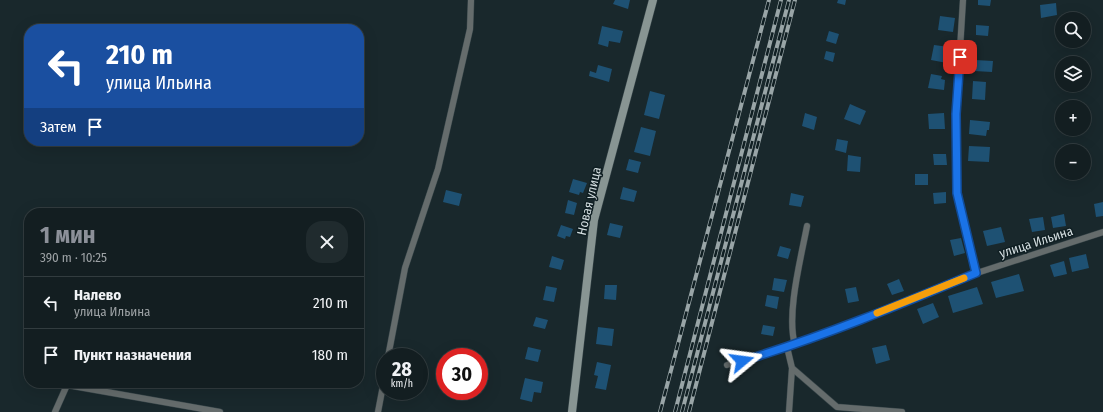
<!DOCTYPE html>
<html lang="ru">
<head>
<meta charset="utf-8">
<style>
	body { margin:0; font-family:"Fira Sans Condensed",sans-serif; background:#202b2e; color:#f1f3f6; height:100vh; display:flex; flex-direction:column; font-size:15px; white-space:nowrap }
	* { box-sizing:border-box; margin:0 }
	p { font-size:13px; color:#9da2a5 }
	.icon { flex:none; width:22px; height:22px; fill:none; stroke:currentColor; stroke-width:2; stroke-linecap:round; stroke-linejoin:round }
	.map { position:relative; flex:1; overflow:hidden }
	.sheet { position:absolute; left:24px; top:208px; width:340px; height:180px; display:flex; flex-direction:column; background:#131e21; border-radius:16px; box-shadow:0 4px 16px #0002,0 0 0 1px #323c3f }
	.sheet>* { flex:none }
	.top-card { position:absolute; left:24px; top:24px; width:340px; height:122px; border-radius:16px; box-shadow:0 4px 16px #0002,0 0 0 1px #323c3f; background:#1a4fa0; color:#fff; overflow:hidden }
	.buttons { position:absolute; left:1055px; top:12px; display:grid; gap:8px }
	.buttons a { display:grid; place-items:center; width:36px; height:36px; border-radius:50%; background:#131e21; box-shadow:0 4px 16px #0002,0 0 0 1px #323c3f; font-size:20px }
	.speed { position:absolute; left:376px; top:348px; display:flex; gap:8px; font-size:20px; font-weight:700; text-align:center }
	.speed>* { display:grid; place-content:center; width:52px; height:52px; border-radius:50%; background:#131e21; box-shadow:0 4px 16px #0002,0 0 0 1px #323c3f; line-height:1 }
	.speed small { font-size:10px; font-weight:400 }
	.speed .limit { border:6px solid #d22; background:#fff; color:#111 }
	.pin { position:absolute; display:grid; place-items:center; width:34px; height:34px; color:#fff; margin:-17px; border-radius:8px; box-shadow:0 2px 6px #0006 }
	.me { position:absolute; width:44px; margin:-22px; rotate:74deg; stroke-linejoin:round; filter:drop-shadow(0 0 3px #0008) }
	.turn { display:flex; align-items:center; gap:14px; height:84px; padding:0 16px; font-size:18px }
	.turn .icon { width:52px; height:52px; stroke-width:2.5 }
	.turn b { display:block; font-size:28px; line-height:34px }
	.then { display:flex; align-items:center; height:38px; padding:0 16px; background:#0003; gap:8px; font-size:15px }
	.round { display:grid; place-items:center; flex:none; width:42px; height:42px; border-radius:16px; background:#202b2e }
	.overview { display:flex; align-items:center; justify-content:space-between; height:68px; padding:0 16px }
	h1 { font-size:24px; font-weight:700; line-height:30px; color:#8c9099 }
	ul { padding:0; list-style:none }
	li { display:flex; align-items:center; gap:12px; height:52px; padding:0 16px; border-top:1px solid #323c3f }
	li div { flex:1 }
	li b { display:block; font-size:15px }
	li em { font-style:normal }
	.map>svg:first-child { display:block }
	.building { fill:#1e5173 }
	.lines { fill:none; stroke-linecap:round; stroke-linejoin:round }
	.street-casing { stroke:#374549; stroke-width:7 }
	.secondary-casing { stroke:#374549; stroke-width:9 }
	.street { stroke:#656c6c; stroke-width:6 }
	.secondary { stroke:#889593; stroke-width:8 }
	.rail-casing { stroke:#99a5a7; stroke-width:4 }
	.rail { stroke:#101f23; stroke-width:2.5; stroke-dasharray:8; stroke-linecap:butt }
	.route-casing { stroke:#114b97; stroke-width:10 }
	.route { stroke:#1a73e8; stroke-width:7 }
	.slow { stroke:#f59e0b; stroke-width:7 }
	.labels { text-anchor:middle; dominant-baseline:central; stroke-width:3; stroke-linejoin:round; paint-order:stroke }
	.street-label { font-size:13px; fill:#d4dee0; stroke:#101f23 }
</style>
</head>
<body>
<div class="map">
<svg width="1103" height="412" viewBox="0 0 1103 412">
	<rect width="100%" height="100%" fill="#19282c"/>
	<path class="building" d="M615,0H630L628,9L613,4Z
		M838,0H846L845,5L837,3Z
		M978,0H991L990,6L978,5Z
		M1056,3L1057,15L1041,18L1040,5Z
		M940,16L955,18L953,32L938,30Z
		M976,25L989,26L988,36L976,35Z
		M602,26L623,31L620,43L609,41L608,47L598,44Z
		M829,31L839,34L836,44L826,41Z
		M934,45L949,47L947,63L931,60Z
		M826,51L835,53L833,62L824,59Z
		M975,60L993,61L992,72L974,71Z
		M598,65L612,69L609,82L589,76L590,71L596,73Z
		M931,74L942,76L941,79L945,80L944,90L928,88Z
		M973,81L986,82L985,100L972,99Z
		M650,91L665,95L659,119L644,115Z
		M850,104L866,111L860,125L844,119Z
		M805,113L817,117L814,130L802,126Z
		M944,113L945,129H929L928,114Z
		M970,120L990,122L989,130H987L986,136L969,134Z
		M641,127L656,131L650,156L634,152Z
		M837,139L848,141L846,153L835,150Z
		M969,146L990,147L989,162L968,161Z
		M933,154H946L947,165H934Z
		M848,155L861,157L860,172L847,171Z
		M629,159L641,162L638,173L626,170Z
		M915,174H928V185H915Z
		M573,179L587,183L583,193L580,192L579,195L569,192Z
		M623,187L637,191L634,202L620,199Z
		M446,190L462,194L459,206L443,202Z
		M946,192V203L934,204L933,193Z
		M791,193L804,196L801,207L789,205Z
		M568,200L577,203L574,215L565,213Z
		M1103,202V216L1096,217L1094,204Z
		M1064,214L1066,226L1053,228L1051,217Z
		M1043,217L1045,230L1032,232L1029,219Z
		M610,223L623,226L620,238L607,235Z
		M561,225L573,229L570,237L566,236L565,239L557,236Z
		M1001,227L1005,242L987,246L983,231Z
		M961,238L965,253L954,256L950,240Z
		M780,246L791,249L788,259L777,256Z
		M1086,254L1089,268L1072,272L1069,258Z
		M552,256L564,260L561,270L549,267Z
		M1064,261L1067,274L1054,277L1050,265Z
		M1019,274L1024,291L996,298L991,282Z
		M774,278L787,280L784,292L772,290Z
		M899,279L904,291L892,295L887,284Z
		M605,285H617L616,300L604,299Z
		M546,286L557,288L554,302L543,300Z
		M856,287L859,301L848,303L845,289Z
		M977,287L983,304L953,313L948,296Z
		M767,295L779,297L777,309L765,306Z
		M933,303L939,317L923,324L917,309Z
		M536,317L548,320L545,329L533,326Z
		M763,325L775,327L773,336L761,334Z
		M598,327L614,329L612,346L596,344Z
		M886,345L890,360L876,364L872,348Z
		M528,347L541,350L538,362L525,359Z
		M597,362L611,365L606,390L595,388L598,376L594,375Z
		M525,378L543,382L541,393L534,392L532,402L520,399Z"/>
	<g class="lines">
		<g class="street-casing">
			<path id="street" d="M963,0L956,115L957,193L976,273
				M795,345C786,314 801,258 807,226
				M787,347L792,368L837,407L902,412
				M388,357L405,268L438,169L470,29L471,0
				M727,365L787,347L898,305L980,272L1103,232
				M55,412L67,385L220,412
				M378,412L385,375
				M789,412L792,368"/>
		</g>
		<g class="secondary-casing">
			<path id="secondary" d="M572,412L594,220L653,0"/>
		</g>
		<use href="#street" class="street"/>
		<use href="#secondary" class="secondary"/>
		<g class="rail-casing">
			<path id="rail" d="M660,412L769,0
				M675,412L781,0
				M682,412L789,0
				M689,412L795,0"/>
		</g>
		<use href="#rail" class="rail"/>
	</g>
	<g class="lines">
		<g class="route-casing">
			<path id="route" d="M742,361C822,337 899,305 976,273L957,193L956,114L960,57"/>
		</g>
		<use href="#route" class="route"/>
		<path class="slow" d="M877,313L964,278"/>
	</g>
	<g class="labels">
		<g class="street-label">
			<text transform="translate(589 201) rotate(-77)">Новая улица</text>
			<text transform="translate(1036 242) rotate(-18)">улица Ильина</text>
		</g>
	</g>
</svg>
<div class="buttons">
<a><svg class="icon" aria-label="search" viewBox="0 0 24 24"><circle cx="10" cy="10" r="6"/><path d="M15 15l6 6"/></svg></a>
<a><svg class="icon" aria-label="layers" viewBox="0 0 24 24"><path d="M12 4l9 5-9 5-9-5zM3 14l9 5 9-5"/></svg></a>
<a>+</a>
<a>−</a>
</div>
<div class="speed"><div>28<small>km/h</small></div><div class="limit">30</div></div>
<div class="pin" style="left:960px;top:57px;background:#d93025"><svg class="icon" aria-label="arrive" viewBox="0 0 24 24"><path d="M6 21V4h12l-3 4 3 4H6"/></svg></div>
<svg class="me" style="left:742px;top:361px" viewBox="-20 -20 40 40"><path d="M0-17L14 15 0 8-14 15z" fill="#1a73e8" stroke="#fff" stroke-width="4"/></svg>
<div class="top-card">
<div class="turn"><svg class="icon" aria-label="left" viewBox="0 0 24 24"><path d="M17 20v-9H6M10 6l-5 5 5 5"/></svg><div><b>210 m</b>улица Ильина</div></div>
<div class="then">Затем<svg class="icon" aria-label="arrive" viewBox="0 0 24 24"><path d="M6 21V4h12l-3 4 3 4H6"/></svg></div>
</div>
<section class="sheet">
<div class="overview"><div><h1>1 мин</h1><p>390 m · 10:25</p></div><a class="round"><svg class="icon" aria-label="close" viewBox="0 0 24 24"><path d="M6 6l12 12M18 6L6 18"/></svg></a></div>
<ul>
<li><svg class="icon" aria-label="left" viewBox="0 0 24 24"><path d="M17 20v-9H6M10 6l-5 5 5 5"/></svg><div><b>Налево</b><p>улица Ильина</p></div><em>210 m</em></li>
<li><svg class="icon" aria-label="arrive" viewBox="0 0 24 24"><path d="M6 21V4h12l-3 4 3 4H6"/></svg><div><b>Пункт назначения</b></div><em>180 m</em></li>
</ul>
</section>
</div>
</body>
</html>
